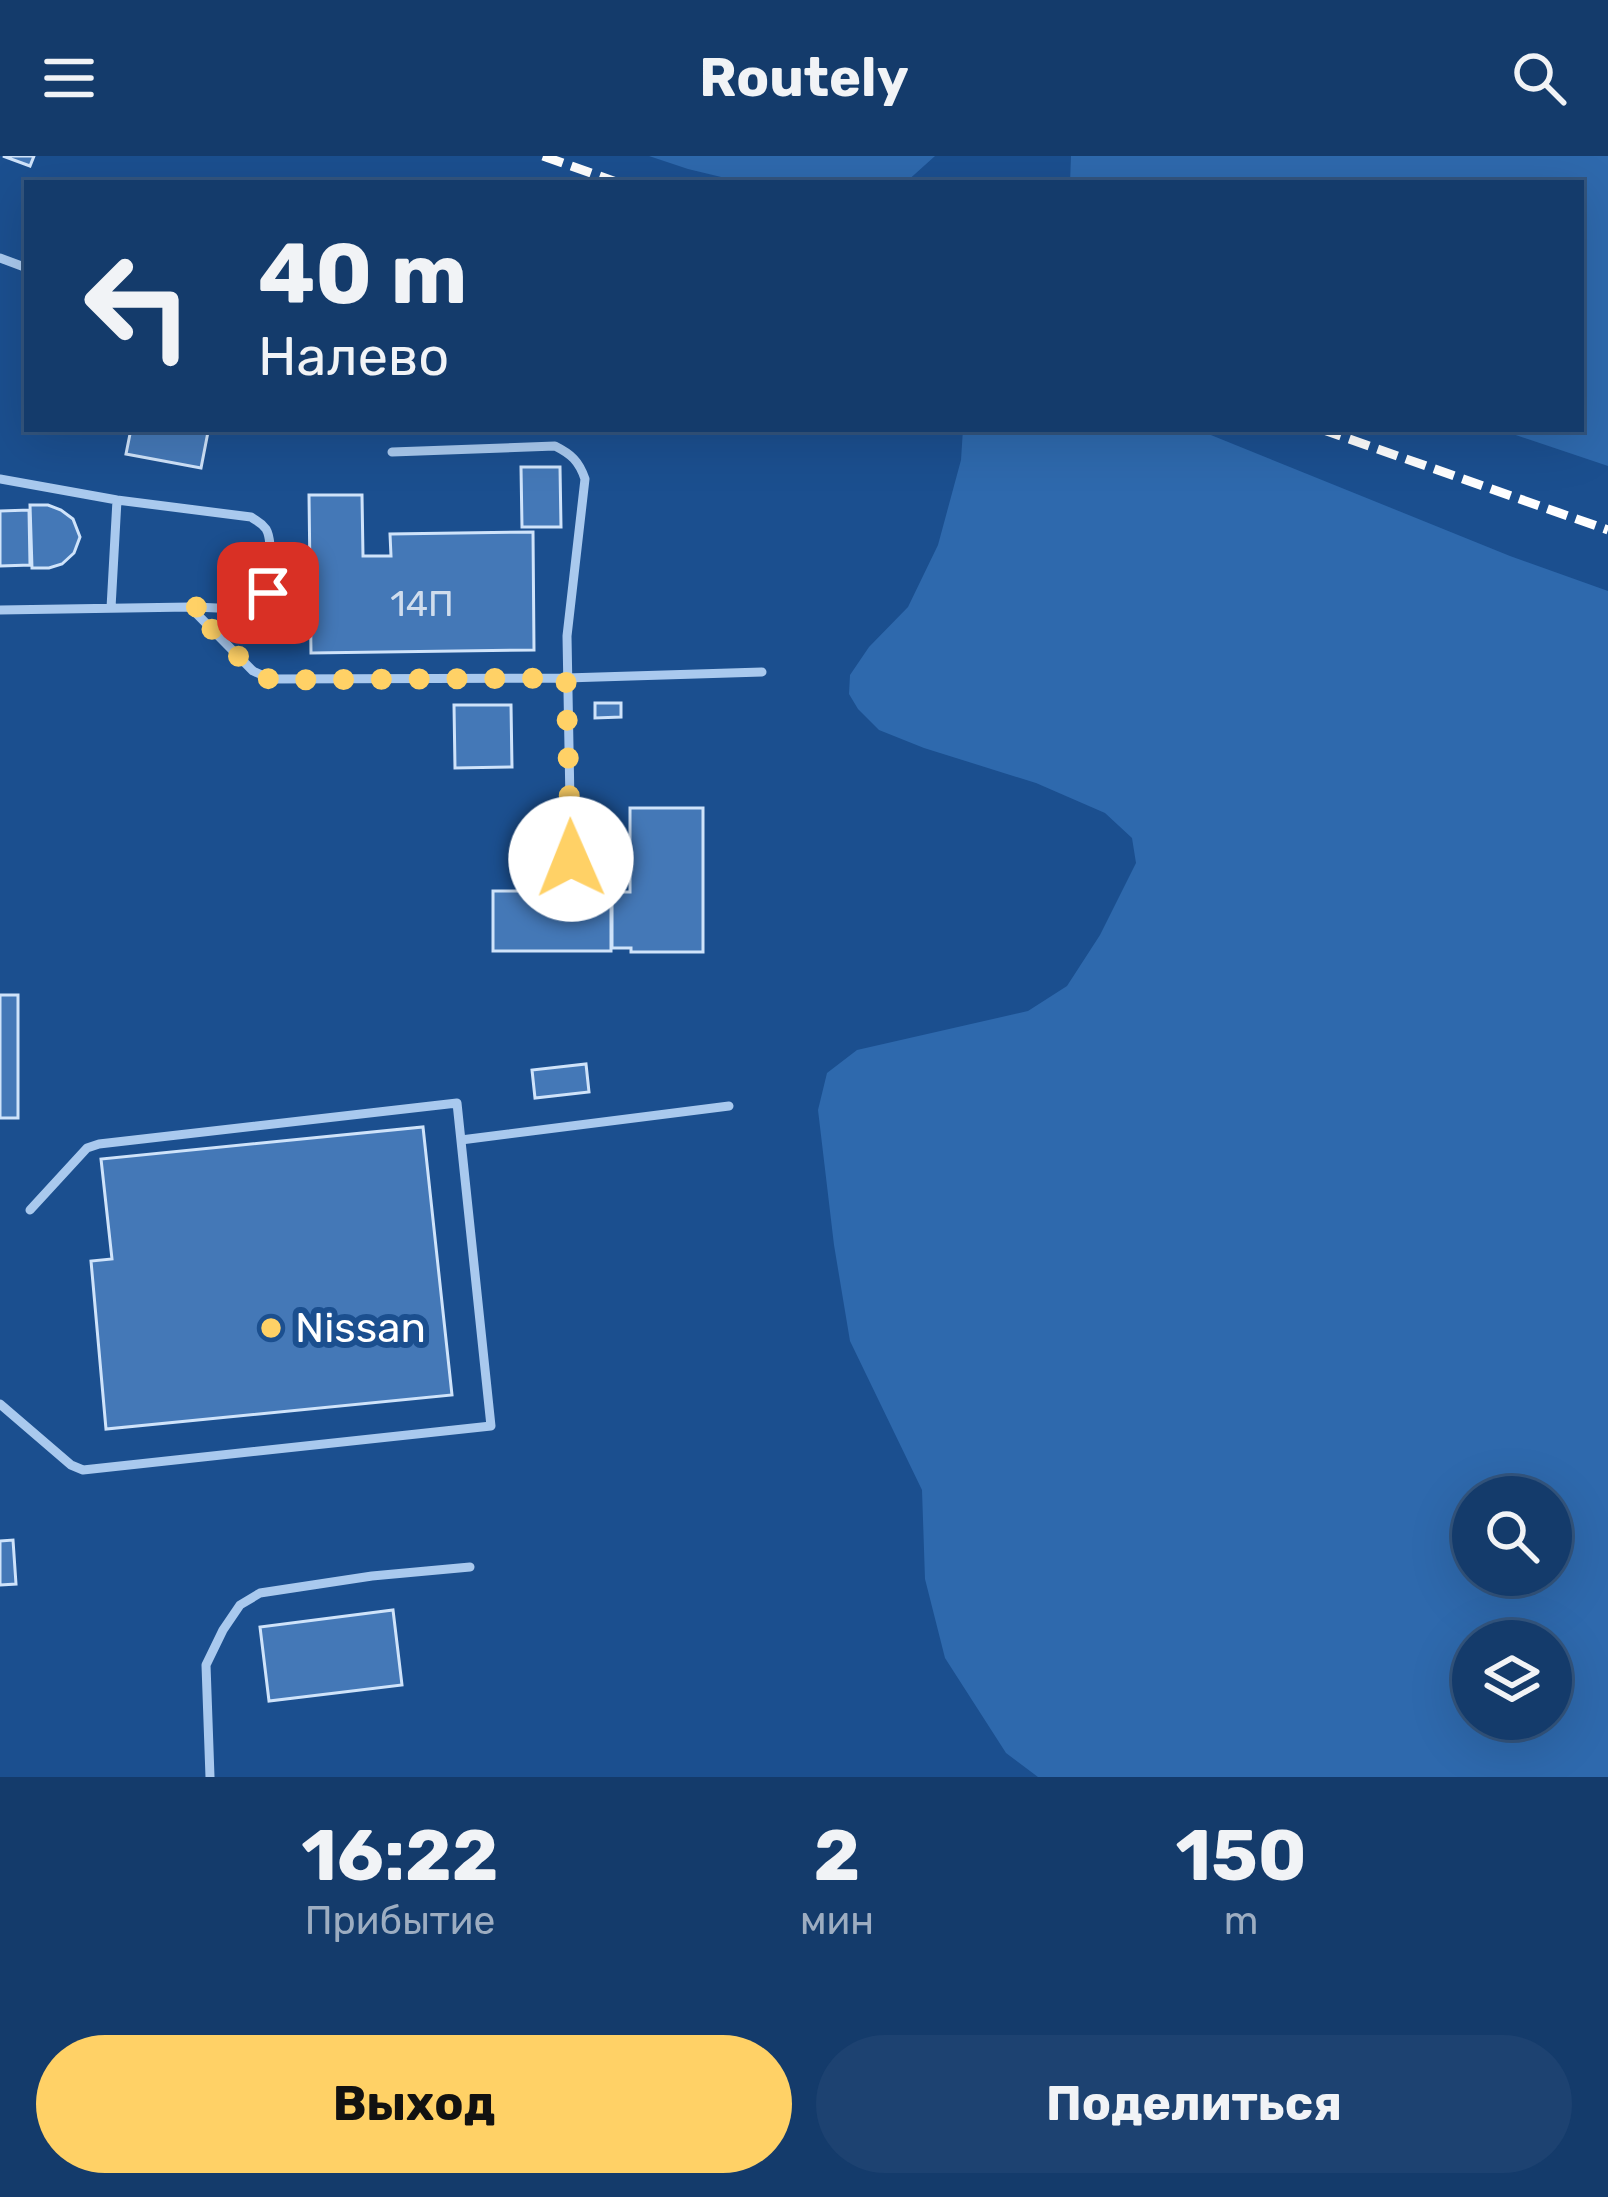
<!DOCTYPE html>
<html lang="ru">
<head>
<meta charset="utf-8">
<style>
	body { margin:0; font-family:Rubik,sans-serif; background:#1d4271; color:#f1f3f6; height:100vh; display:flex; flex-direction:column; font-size:45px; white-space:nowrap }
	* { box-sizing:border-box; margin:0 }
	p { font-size:39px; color:#9dadc1 }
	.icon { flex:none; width:66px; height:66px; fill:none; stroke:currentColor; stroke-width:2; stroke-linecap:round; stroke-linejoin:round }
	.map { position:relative; height:1621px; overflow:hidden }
	.sheet { display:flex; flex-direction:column; background:#143b6b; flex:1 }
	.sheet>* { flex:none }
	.hud { position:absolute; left:24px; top:24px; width:1560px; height:252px; border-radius:0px; box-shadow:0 12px 48px #0002,0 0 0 3px #33557e; background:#143b6b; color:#f1f3f6; overflow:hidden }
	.controls { position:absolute; left:1452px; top:1320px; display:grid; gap:24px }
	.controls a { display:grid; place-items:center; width:120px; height:120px; border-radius:50%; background:#143b6b; box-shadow:0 12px 48px #0002,0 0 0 3px #33557e; font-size:60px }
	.pin { position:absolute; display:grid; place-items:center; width:102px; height:102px; color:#fff; margin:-51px; border-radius:24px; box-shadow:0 6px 18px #0006 }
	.me { position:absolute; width:132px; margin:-66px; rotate:359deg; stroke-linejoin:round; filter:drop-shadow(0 0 9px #0008) }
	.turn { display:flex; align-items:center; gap:42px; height:252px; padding:0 36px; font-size:54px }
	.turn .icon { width:156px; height:156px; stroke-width:2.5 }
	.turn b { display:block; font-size:84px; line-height:102px }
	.eta { display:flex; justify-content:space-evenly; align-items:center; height:204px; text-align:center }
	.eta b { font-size:72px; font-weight:700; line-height:84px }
	.primary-button { display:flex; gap:24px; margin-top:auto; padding:24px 36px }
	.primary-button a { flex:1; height:138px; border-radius:72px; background:#ffd166; color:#111; font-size:48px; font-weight:700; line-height:138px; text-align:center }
	.primary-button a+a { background:#1d4271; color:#f1f3f6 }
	header { display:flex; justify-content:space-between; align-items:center; height:156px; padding:0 36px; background:#143b6b; font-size:54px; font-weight:700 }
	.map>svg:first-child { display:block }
	.green { fill:#2e69ad; fill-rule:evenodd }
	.building { fill:#4478b7; stroke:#cfe3fa; stroke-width:3 }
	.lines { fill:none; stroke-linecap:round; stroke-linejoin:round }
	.lane { stroke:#a9c9ee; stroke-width:9 }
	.rail { stroke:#fff; stroke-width:9; stroke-dasharray:21 9; stroke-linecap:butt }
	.route { stroke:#ffd166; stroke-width:21; stroke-dasharray:0 37.8 }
	.poi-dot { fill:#ffd166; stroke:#1b4f8f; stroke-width:4.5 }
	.labels { text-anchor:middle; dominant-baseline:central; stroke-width:12; stroke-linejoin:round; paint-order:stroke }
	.number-label { font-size:36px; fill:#d0dded }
	.poi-label { font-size:42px; fill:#fff; stroke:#1b4f8f; text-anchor:start }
</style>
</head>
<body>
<header><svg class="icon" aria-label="menu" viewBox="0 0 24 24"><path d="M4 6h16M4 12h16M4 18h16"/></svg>Routely<svg class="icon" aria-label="search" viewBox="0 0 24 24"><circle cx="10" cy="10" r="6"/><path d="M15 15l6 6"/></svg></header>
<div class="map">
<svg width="1608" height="1621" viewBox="0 0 1608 1621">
	<rect width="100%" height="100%" fill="#1b4f8f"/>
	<path class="green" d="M649,0H935L905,27H746L688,13Z
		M1071,0H1608V310L1498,273H1581V27H1070Z
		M963,273H1196L1510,400L1608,435V1621H1038L1006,1597L945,1502L925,1423L922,1334L850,1185L834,1089L818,954L827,917L857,894L1028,855L1067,830L1100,779L1136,707L1132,682L1105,657L1036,627L924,592L879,574L858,553L849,538L850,519L869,491L908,451L938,389L961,304ZM1473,1341H1551V1419H1473ZM1473,1485H1551V1563H1473Z"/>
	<path class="building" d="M3,0H34L30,10Z
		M131,273H191L208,276L201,312L126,298Z
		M521,311H560L561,371H522Z
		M309,339H362L363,400H391L390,378L533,376L534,494L311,497Z
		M30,349H48L61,354L73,363L80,381L74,397L62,408L49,412H32Z
		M29,354L30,409L0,410V355Z
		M595,547H621V561L595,562Z
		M454,549H511L512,611L455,612Z
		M630,652H703V796H631V792H612V736H630Z
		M493,735H611V795H493Z
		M0,839H18V962H0Z
		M586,908L589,936L535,942L532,914Z
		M423,971L452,1239L106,1273L91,1105L112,1103L101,1003Z
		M13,1384L16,1428L0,1429V1385Z
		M393,1454L402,1529L269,1545L260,1471Z"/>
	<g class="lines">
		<path class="lane" d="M0,102L27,112
			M392,296L555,290C571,298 579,305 585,323L567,480L571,703
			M0,323L117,344L251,361C258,366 261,366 266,373C274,386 271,438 258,446C241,456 210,451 190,451
			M111,452L117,344
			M0,454L190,451L253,515L271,523L566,522L762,516
			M461,984L729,950
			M0,1248L71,1309L83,1314L491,1270L457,947L99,988L87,992L30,1054
			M210,1621L206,1509L223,1474L240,1449L260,1437L372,1420L470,1411"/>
		<path class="rail" d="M543,0L619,27
			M1321,273L1608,374"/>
	</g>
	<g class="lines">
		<path class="route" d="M268,437C251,458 215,451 190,451L253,515L271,524L566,522L571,703"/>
	</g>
	<circle class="poi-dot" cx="271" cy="1172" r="12"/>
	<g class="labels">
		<g class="number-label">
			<text x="422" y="447">14П</text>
		</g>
		<g class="poi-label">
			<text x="295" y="1172">Nissan</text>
		</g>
	</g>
</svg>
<div class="controls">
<a><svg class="icon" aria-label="search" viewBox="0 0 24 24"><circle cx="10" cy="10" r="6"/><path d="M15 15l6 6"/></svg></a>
<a><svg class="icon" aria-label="layers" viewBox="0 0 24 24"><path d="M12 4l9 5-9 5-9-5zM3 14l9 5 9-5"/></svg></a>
</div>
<div class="pin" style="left:268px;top:437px;background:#d93025"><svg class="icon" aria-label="arrive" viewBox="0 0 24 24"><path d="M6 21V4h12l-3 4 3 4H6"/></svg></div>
<svg class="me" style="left:571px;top:703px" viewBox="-20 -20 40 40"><circle r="19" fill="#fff"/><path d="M0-13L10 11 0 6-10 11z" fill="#ffd166"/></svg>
<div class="hud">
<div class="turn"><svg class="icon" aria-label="left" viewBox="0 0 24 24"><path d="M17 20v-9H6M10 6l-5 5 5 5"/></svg><div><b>40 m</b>Налево</div></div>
</div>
</div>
<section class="sheet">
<div class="eta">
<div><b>16:22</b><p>Прибытие</p></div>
<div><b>2</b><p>мин</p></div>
<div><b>150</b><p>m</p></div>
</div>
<div class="primary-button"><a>Выход</a><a>Поделиться</a></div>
</section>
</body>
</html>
